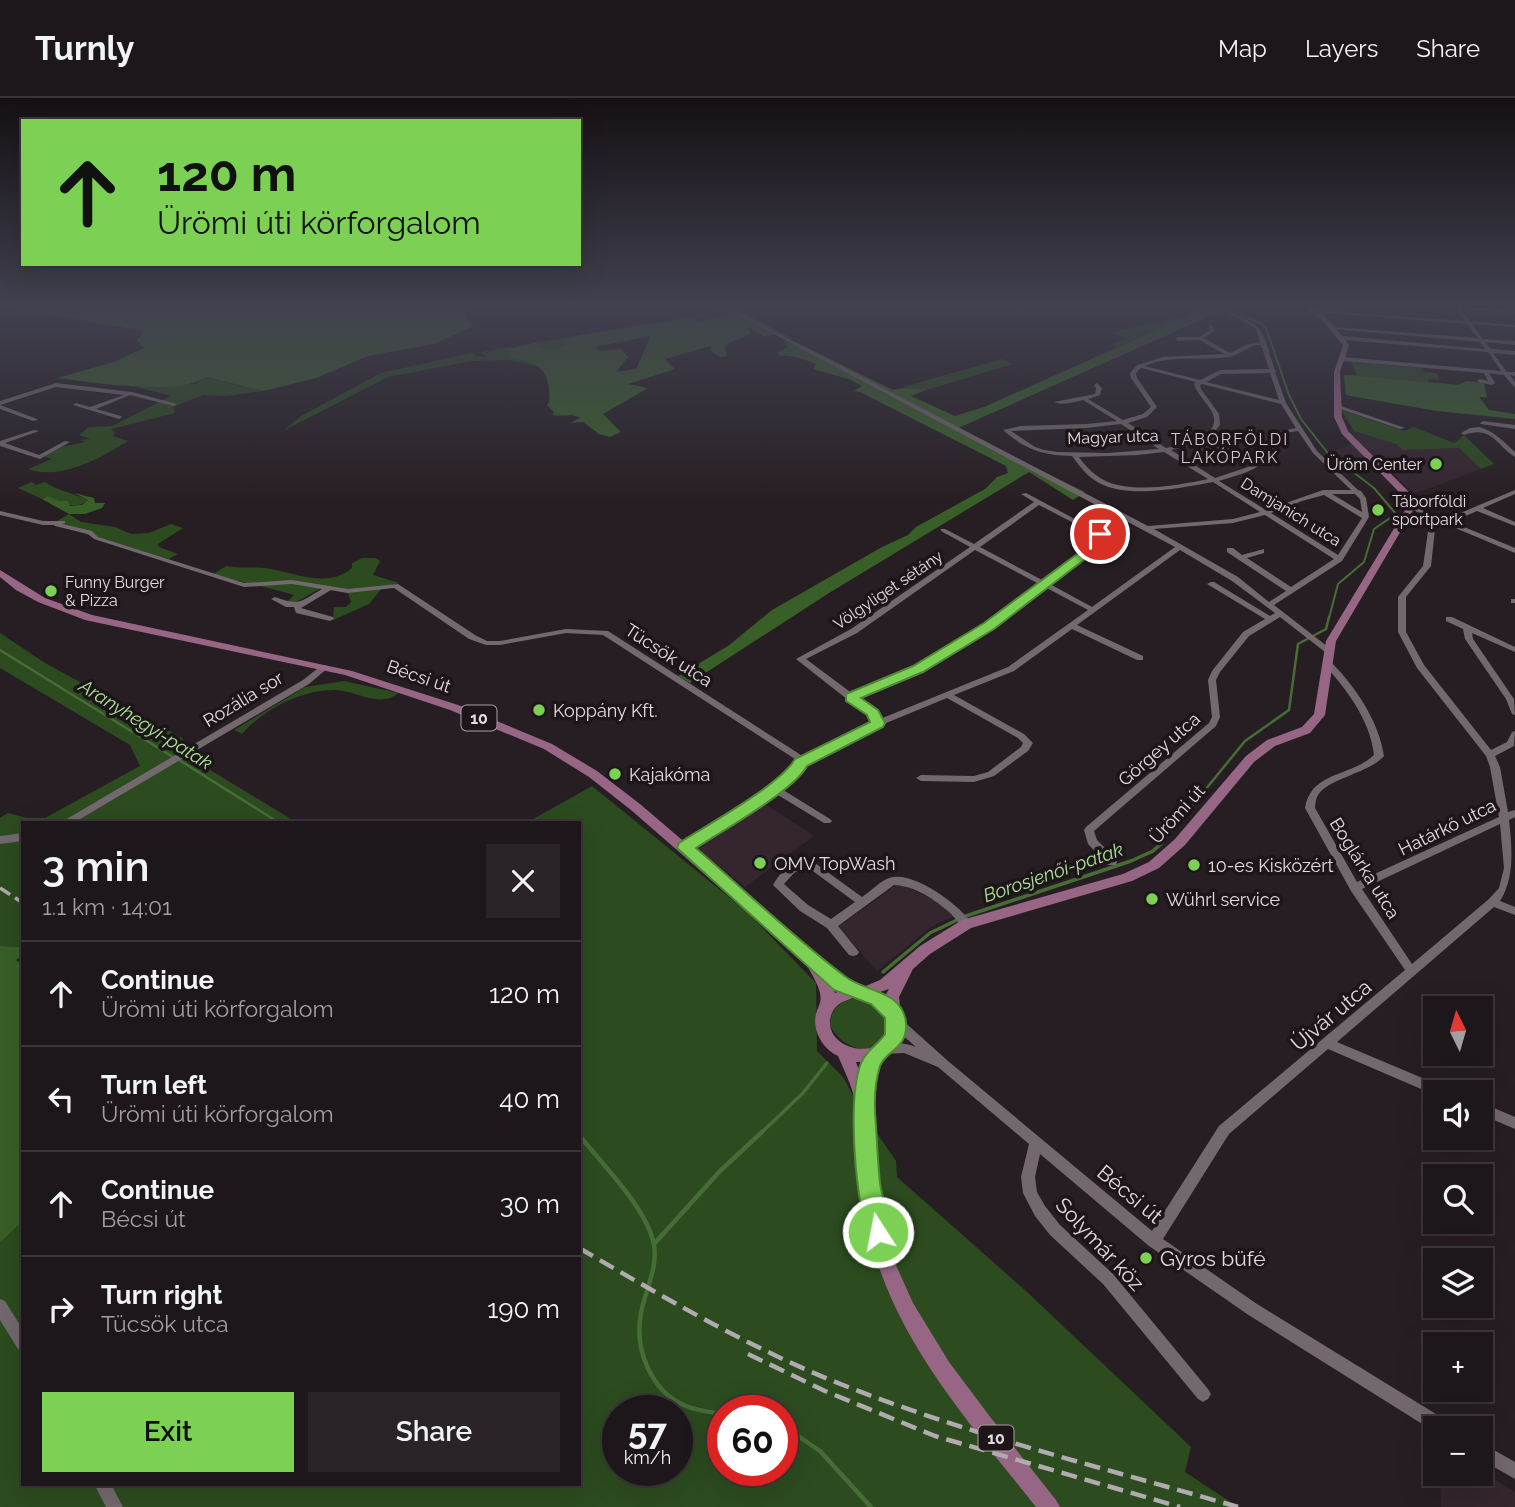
<!DOCTYPE html>
<html lang="en">
<head>
<meta charset="utf-8">
<style>
	body { margin:0; font-family:Raleway,sans-serif; background:#2a2327; color:#f1f3f6; height:100vh; display:flex; flex-direction:column; font-size:26px; white-space:nowrap }
	* { box-sizing:border-box; margin:0 }
	p { font-size:23px; color:#a09fa2 }
	.icon { flex:none; width:38px; height:38px; fill:none; stroke:currentColor; stroke-width:2; stroke-linecap:round; stroke-linejoin:round }
	.map { position:relative; flex:1; overflow:hidden }
	.sheet { position:absolute; left:21px; top:723px; width:560px; height:665px; display:flex; flex-direction:column; background:#1d161a; border-radius:0px; box-shadow:0 7px 28px #0002,0 0 0 2px #3b3539 }
	.sheet>* { flex:none }
	.hud { position:absolute; left:21px; top:21px; width:560px; height:147px; border-radius:0px; box-shadow:0 7px 28px #0002,0 0 0 2px #3b3539; background:#7cd154; color:#111; overflow:hidden }
	.needle { width:46px; rotate:355deg }
	.buttons { position:absolute; left:1423px; top:898px; display:grid; gap:14px }
	.buttons a { display:grid; place-items:center; width:70px; height:70px; border-radius:0px; background:#1d161a; box-shadow:0 7px 28px #0002,0 0 0 2px #3b3539; font-size:35px }
	.speed { position:absolute; left:602px; top:1297px; display:flex; gap:14px; font-size:35px; font-weight:700; text-align:center }
	.speed>* { display:grid; place-content:center; width:91px; height:91px; border-radius:50%; background:#1d161a; box-shadow:0 7px 28px #0002,0 0 0 2px #3b3539; line-height:1 }
	.speed small { font-size:18px; font-weight:400 }
	.speed .limit { border:10px solid #d22; background:#fff; color:#111 }
	.pin { position:absolute; display:grid; place-items:center; width:60px; height:60px; color:#fff; margin:-30px; border:4px solid #fff; border-radius:50%; box-shadow:0 2px 7px #0007 }
	.me { position:absolute; width:77px; margin:-38px; rotate:349deg; stroke-linejoin:round; filter:drop-shadow(0 0 5px #0008) }
	.turn { display:flex; align-items:center; gap:24px; height:147px; padding:0 21px; font-size:32px }
	.turn .icon { width:91px; height:91px; stroke-width:2.5 }
	.turn b { display:block; font-size:49px; line-height:60px }
	.round { display:grid; place-items:center; flex:none; width:74px; height:74px; border-radius:0px; background:#2a2327 }
	.overview { display:flex; align-items:center; justify-content:space-between; height:119px; padding:0 21px }
	h1 { font-size:42px; font-weight:600; line-height:52px }
	.primary-button { display:flex; gap:14px; margin-top:auto; padding:14px 21px }
	.primary-button a { flex:1; height:80px; border-radius:0px; background:#7cd154; color:#111; font-size:28px; font-weight:600; line-height:80px; text-align:center }
	.primary-button a+a { background:#2a2327; color:#f1f3f6 }
	ul { padding:0; list-style:none }
	li { display:flex; align-items:center; gap:21px; height:105px; padding:0 21px; border-top:2px solid #3b3539 }
	li div { flex:1 }
	li b { display:block; font-size:26px }
	li em { font-style:normal }
	header { display:flex; align-items:center; gap:42px; box-sizing:border-box; height:98px; padding:0 35px; background:#1d161a; border-bottom:2px solid #3b3539 }
	header strong { font-size:33px }
	nav { display:flex; gap:38px; margin-inline-start:auto; font-size:24px }
	.map>svg:first-child { display:block }
	.built { fill:#34252e }
	.green { fill:#2c4b1f; fill-rule:evenodd }
	.forest { fill:#395f28; fill-rule:evenodd }
	.lines { fill:none; stroke-linecap:round; stroke-linejoin:round }
	.stream-far3 { stroke:#466d35; stroke-width:2 }
	.stream-far2 { stroke:#466d35; stroke-width:2.5 }
	.stream-far1 { stroke:#466d35; stroke-width:3.5 }
	.stream { stroke:#466d35; stroke-width:4.5 }
	.minor { fill:#72686e; fill-rule:evenodd }
	.major { fill:#976684; fill-rule:evenodd }
	.rail-far1 { stroke:#b1aaae; stroke-width:3.5; stroke-dasharray:12 6; stroke-linecap:butt }
	.rail { stroke:#b1aaae; stroke-width:4.5; stroke-dasharray:16 8; stroke-linecap:butt }
	.route { fill:#7cd154; stroke:#518837; stroke-width:2 }
	.poi-dot { fill:#7cd154; stroke:#1d151a; stroke-width:2.5 }
	.labels { text-anchor:middle; dominant-baseline:central; stroke-width:7; stroke-linejoin:round; paint-order:stroke }
	.far-street-label { font-size:16px; fill:#e1dbde; stroke:#1d151a }
	.far-neighbourhood-label { font-size:16px; letter-spacing:2px; fill:#d2c6cd; stroke:#1d151a }
	.far-poi-label { font-size:16px; fill:#e1dbde; stroke:#1d151a; text-anchor:start }
	.shield { fill:#1d151a; stroke:#a6a0a3; stroke-width:2 }
	.shield-label { font-size:16px; font-weight:bold; fill:#e1dbde }
	.street-label { font-size:18px; fill:#e1dbde; stroke:#1d151a }
	.poi-label { font-size:18px; fill:#e1dbde; stroke:#1d151a; text-anchor:start }
	.water-label { font-size:19px; font-style:italic; fill:#a9e392; stroke:#1d151a }
	.near-street-label { font-size:21px; fill:#e1dbde; stroke:#1d151a }
	.near-poi-label { font-size:21px; fill:#e1dbde; stroke:#1d151a; text-anchor:start }
</style>
</head>
<body>
<header>
<strong>Turnly</strong>
<nav><a>Map</a><a>Layers</a><a>Share</a></nav>
</header>
<div class="map">
<svg width="1515" height="1409" viewBox="0 0 1515 1409">
	<rect width="100%" height="100%" fill="#271e23"/>
	<path class="built" d="M1348,331L1396,346L1404,352L1459,350L1481,371L1414,396L1389,371L1358,375L1334,353L1359,342Z
		M762,704L814,738L745,789L694,748Z
		M899,785L947,808L957,817L931,829L877,873L838,829Z
		M1481,1373L1515,1394V1409H1441L1440,1376H1480Z"/>
	<path class="green" d="M1184,219L1117,249L1111,246L1127,241L1111,234Z
		M605,233L574,238L564,245L568,248L549,252L535,248L510,249L515,253L511,260L526,261L538,268L508,262L472,263L388,279L283,333L301,318L381,275L476,254L474,258L487,259L481,254Z
		M366,255L259,292L263,293L227,298L203,297L173,309L175,315L111,331L115,335L113,338L128,343C101,360 60,383 28,371L52,361L44,359L61,349L86,344L79,342L91,341L79,337L89,329L112,328L171,298L137,289L195,286L206,279L244,289Z
		M1002,261L1013,266L926,292H914L903,289Z
		M1351,264L1421,270L1423,274L1436,275L1440,282L1428,281L1429,284L1458,287L1467,283L1487,299H1479L1489,313H1437L1346,297L1344,277H1357Z
		M1341,312L1404,333L1414,329L1454,345L1464,337L1494,366L1481,371L1459,350L1403,352L1396,346L1354,333Z
		M1212,337L1239,344L1216,360L1191,348Z
		M32,384L36,387L45,384C58,393 73,395 88,402C75,413 62,405 48,398L42,401L18,390Z
		M69,416L81,424L115,429L131,436L149,435L171,426L183,430L158,446L159,449L178,456L169,461L52,426Z
		M362,460H376L380,463L373,477L399,485L382,490L369,506L333,522L334,509H346L351,504L348,495L319,491L293,506L287,504L294,497C266,489 240,484 212,477L226,468C241,471 256,468 271,471C297,476 329,490 352,470V465Z
		M0,535L45,565L182,640L205,669L296,724H23V849L0,848V720L8,715L27,720H45L140,668L130,647L0,570Z
		M344,583L398,595C381,611 355,592 335,592C301,592 264,611 242,636L234,632L305,589Z
		M592,688L746,813L816,885L817,953L843,979L861,1012L896,1063L897,1079L1026,1193L1191,1349L1185,1374L1238,1409H0V1145L23,1123V1386H579V724H528ZM618,1312H677V1372H618ZM723,1312H782V1372H723Z
		M858,900L877,906L888,920C888,925 889,932 887,937C876,965 836,947 830,926C831,909 842,902 858,900Z"/>
	<path class="forest" d="M5,209H474L464,217L474,228L434,246L368,258L316,280L263,293L206,279C177,299 93,284 57,280L114,264L144,250L137,243L144,233Z
		M708,209H733L793,241L777,235L764,238L748,229L751,236L729,245L725,250L727,258L720,259L710,252L712,249L710,248L665,261L675,271L628,286L648,290L603,316L621,334L610,339L599,336L583,324L570,325L580,320C573,315 561,319 552,317L554,314L547,307C551,301 549,299 549,292C548,269 532,262 511,260L510,255L514,253L504,251L527,248L543,242L535,248L549,252L567,248L564,245L574,238L711,216L695,220L699,224L735,214L730,210L714,213ZM651,238L636,271L616,274L628,259L621,251L600,253L594,249Z
		M1200,209L1228,210L956,331L1085,394L1073,402L1029,374L829,495L690,585L678,578L728,548L772,512L882,449L908,437L916,429L985,391L997,379L1008,375L1006,368L860,294L853,293L862,288L849,281L813,271L816,266C806,262 791,256 780,258L778,254L788,249L783,242L797,248L802,247L893,292C905,288 914,292 926,292L911,298L955,318L984,309L1198,213Z
		M1344,277L1458,287L1467,283L1484,285L1487,299H1479L1489,312L1515,316V321L1437,313L1346,297Z
		M74,395L94,400L95,405H105L102,410L85,416H69L42,401L48,398L59,403H68L70,408L82,407L88,402Z
		M0,848L23,849V857L16,862L23,867V1123L0,1145Z"/>
	<g class="lines">
		<path class="stream-far3" d="M1214,209L1261,225L1266,230L1289,297L1301,321L1327,354L1374,390L1396,416L1374,431L1364,464L1338,486L1329,520"/>
		<path class="stream-far2" d="M0,552L173,659
			M179,662L278,724
			M1161,746L1245,643L1289,612L1298,546L1326,531L1329,519"/>
		<path class="stream-far1" d="M963,819L1131,763L1153,753L1163,744
			M883,874L930,835L957,822
			M760,1036L803,995L827,965"/>
		<path class="stream" d="M579,1037C602,1066 647,1110 654,1147C658,1170 645,1193 641,1215C634,1251 651,1294 686,1308C698,1313 711,1314 723,1316
			M654,1146L720,1073L762,1034
			M782,1327L820,1353L871,1409"/>
		<path class="minor" d="M723,209H728L1148,428L1233,421L1260,414L1213,384C1181,390 1129,401 1099,385C1088,379 1080,369 1072,358C1042,357 1026,352 1003,332L1021,328L1086,326L1117,323L1083,302C1074,304 1063,308 1054,304L1095,296L1096,290L1094,287L1097,285L1102,290L1100,297L1088,301L1123,322L1143,316L1151,309L1131,280L1130,275L1137,267L1163,259L1224,256L1199,242L1178,243L1175,241L1178,239H1199L1210,232L1209,228L1211,227L1215,233L1204,240L1230,255L1248,246L1260,244L1256,231L1240,221L1223,215L1225,214C1266,225 1262,234 1275,272L1277,273L1275,274L1286,305L1317,353L1358,392L1361,393L1366,400L1369,419L1342,463L1274,507L1332,552L1331,554H1325L1280,519L1249,538L1220,574L1216,582L1220,619L1216,628L1094,733L1097,742L1116,761L1117,764L1116,767H1108L1088,746L1084,732L1086,729L1209,625L1212,619L1208,582L1212,573L1243,534L1265,521L1207,486L1211,484H1214L1270,518L1275,515L1232,483L1180,452L1077,527L1143,558V562H1137L1072,531L1014,573L954,597L1024,636L1033,645L1028,653L994,678L974,684L921,683L916,680L921,677L974,678L988,674L1021,649L1023,645L1018,640L947,600L857,637L803,667L801,672L780,690L830,721L832,723L830,725H824L773,694L685,753L681,752L680,749L681,746L779,682L794,669L795,661L603,537L566,535L500,547H486L469,541L394,490L348,495L331,492L301,510L333,519L334,521L330,523L296,515L294,509H286L271,501L275,499C301,508 299,504 322,491L292,486L244,489L94,441L88,436L55,428L54,427H43L0,417V413L43,423H65V425L62,426L92,433L98,439L244,485L292,482L348,491L398,486L475,537L487,543H500L566,531L608,533L804,659L851,633L873,624L869,616L848,602L796,561L851,531L970,449L941,433V431H945L974,446L1034,404L1021,396L1026,395L1103,436L1104,444L1050,486L1092,509L1175,449ZM1255,247H1261L1269,271L1220,272L1200,282L1145,268C1172,256 1201,263 1229,259C1238,257 1246,251 1255,247ZM1141,270L1196,284L1194,286C1198,298 1207,304 1212,314C1224,339 1182,346 1166,350L1128,325L1147,319L1157,309L1137,280L1136,275ZM1270,275L1279,302L1206,284L1221,276ZM1202,286L1281,306L1296,330L1281,333L1271,351L1264,360L1251,368L1215,380L1171,352C1192,347 1206,345 1220,327L1219,316L1201,291L1200,287ZM1121,326L1159,351L1108,355L1058,354L1044,352L1035,349L1011,333L1086,330ZM1298,333L1313,355L1351,392H1323L1266,412L1219,383C1253,373 1269,369 1285,335ZM1164,354L1208,381C1180,387 1136,395 1108,384C1096,379 1086,369 1079,359L1138,357ZM1332,396H1355L1360,401L1362,414ZM1324,397L1362,420L1338,457L1271,415L1302,403ZM1039,407L1097,437L1098,442L1044,483L980,449ZM1265,417L1334,461L1291,489L1247,460L1264,455V451L1242,457L1233,450H1227V454L1286,493L1269,504L1238,479L1154,431L1233,425ZM975,452L1039,486L986,526L915,569L853,596L806,561L857,535ZM1045,489L1088,512L1008,569L880,621L876,613L858,600L921,573L992,530Z
			M1446,209H1461L1515,213V215L1461,211L1470,223L1515,227V229L1472,226L1483,241L1515,243V247L1485,244L1491,251L1515,253V257L1493,255L1507,274H1515V278L1510,277L1515,284V290L1504,277L1489,275L1495,285L1492,287L1478,284L1477,283L1480,281L1488,283L1484,275L1343,263L1340,261L1343,259L1501,273L1488,254L1343,242L1340,240L1343,238L1485,251L1480,244L1333,231L1331,230L1333,229L1478,240L1467,226L1312,214L1310,213L1312,212L1465,223L1456,211Z
			M56,285L132,294L177,306L174,308L130,297L96,311L121,318L122,319L119,321L73,307L76,305L90,309L124,297L56,289L0,307V303Z
			M0,307L37,321L38,322L33,323L0,311Z
			M1334,307H1338L1405,330L1400,331L1334,309Z
			M1483,323L1515,327V331L1481,326L1480,325Z
			M1479,329C1494,333 1503,343 1515,354V359C1495,346 1492,327 1464,337L1461,335L1470,330Z
			M34,332L39,333L5,345L39,357L65,343L70,344L40,361L0,348V343Z
			M1515,392V396L1483,410L1515,424V428L1477,413L1452,424L1515,450V455L1436,422L1431,468L1406,499V534L1424,567L1491,652L1507,644L1512,634L1515,633L1514,648L1495,658L1500,669L1508,714L1515,712V719L1509,722C1512,750 1515,779 1500,803L1515,809V817L1494,809L1337,944L1446,990L1448,994H1435V997L1328,951L1229,1036L1163,1141L1257,1206L1449,1324L1451,1330H1435V1334L1247,1216L1149,1148L1040,1056L1035,1079L1037,1094L1045,1108L1060,1127L1113,1176L1208,1291L1211,1296L1208,1301L1203,1304L1198,1301L1103,1186L1050,1137L1035,1118L1023,1095L1021,1079L1029,1046L938,969L904,955L883,956L879,955L877,951L879,947C891,944 904,944 916,949L892,928L890,924L892,920L896,919L900,920L948,963L1152,1133L1219,1028L1405,872L1351,793L1305,710C1311,673 1351,679 1374,657C1370,621 1346,591 1323,565L1324,563H1330C1355,588 1379,623 1384,658C1368,676 1325,681 1317,699C1316,701 1315,708 1315,710L1357,784L1499,719L1490,669L1486,658L1417,570L1398,534V499L1423,468L1430,420L1409,410V408H1413L1446,421ZM1500,726L1504,770L1499,790L1489,801L1412,866L1362,791Z
			M1511,501H1515V505H1511Z
			M1446,519H1452L1515,549V554L1472,535L1473,541L1514,601L1515,617L1512,616L1506,601L1465,541L1463,531L1446,523Z
			M322,567H325L329,569L309,586L75,724H63L65,722L303,582Z
			M23,735V743L0,746V738Z
			M808,760L862,799C871,793 880,783 889,780C913,772 960,807 972,826L971,829C969,829 967,830 965,830C960,828 954,818 949,814C934,801 915,788 894,787L838,828L859,854L857,857L853,858L849,857L827,830L800,813L773,787C781,772 792,765 808,760ZM806,768L855,804L831,821L808,807L784,786L794,775Z
			M1480,1004L1515,1019V1031L1480,1016Z
			M0,1201L5,1203L23,1232V1253L18,1251L0,1222Z
			M1480,1344L1515,1364V1381L1480,1361Z
			M94,1386H111L123,1409H106Z"/>
		<path class="major" d="M1302,209C1321,207 1338,233 1349,247L1340,274L1342,319L1348,333L1408,393L1415,409L1336,543L1325,617L1310,635L1275,648L1254,664L1185,747L1159,770L1132,783L971,830L930,856L913,871L899,899L903,934L897,947L890,955L883,958L879,967L872,1003L878,1086L887,1134L895,1165L913,1205L949,1264L991,1320L1056,1402L1060,1409H1036C973,1329 901,1250 873,1150C863,1114 859,1077 857,1040C856,1028 858,1014 855,1003C852,988 844,972 838,958C823,951 812,933 816,916C818,908 822,905 820,895C818,886 812,877 808,869L809,867L631,712L589,679L544,651L450,612L345,577L85,522L38,504L16,492L0,479V472L45,500L92,517L352,573L458,607L552,646L597,673L640,706L846,882L861,890L880,882L920,848L962,822L1123,776L1149,764L1175,741L1246,658L1267,642L1302,629L1314,616L1326,543L1407,409L1401,396L1342,336L1334,319V274L1343,247L1322,222ZM832,887L840,893L835,895ZM889,891L885,898L880,894ZM853,900L872,904L887,921C894,965 827,956 830,922C831,916 833,911 838,907C841,904 848,902 853,900ZM856,964H865L860,975Z"/>
		<path class="rail-far1" d="M0,790L23,805"/>
		<path class="rail" d="M579,1150C667,1201 753,1252 848,1289C974,1338 1107,1371 1238,1409
			M748,1256L825,1293L935,1338L1180,1409"/>
	</g>
	<linearGradient id="sky" x2="0" y2="1"><stop stop-color="#151013"/><stop offset="0.51" stop-color="#414150"/><stop offset="1" stop-color="#414150" stop-opacity="0"/></linearGradient>
	<rect width="1515" height="406" fill="url(#sky)"/>
	<path class="route" d="M1096,433H1104L1106,445L994,531L923,574L861,600L878,612L885,625L883,629L807,668C795,692 722,733 696,750C746,793 794,840 846,879C865,894 903,892 906,925C908,951 886,952 880,968C874,987 874,1008 876,1027C877,1046 878,1066 880,1085C882,1103 894,1125 887,1142L878,1145L870,1142C855,1106 847,1001 861,965C867,951 878,947 885,936V920L871,906L834,892L677,750L679,745C707,727 780,687 795,661L870,624L867,617L846,603V596L913,568L984,525L1096,442Z"/>
	<g class="poi-dot">
		<circle cx="1436" cy="366" r="7"/>
		<circle cx="1378" cy="412" r="7"/>
		<circle cx="51" cy="493" r="7"/>
		<circle cx="539" cy="612" r="7"/>
		<circle cx="615" cy="676" r="7"/>
		<circle cx="760" cy="765" r="7"/>
		<circle cx="1194" cy="767" r="7"/>
		<circle cx="1152" cy="801" r="7"/>
		<circle cx="1146" cy="1160" r="7"/>
	</g>
	<g class="labels">
		<g class="far-street-label">
			<text transform="translate(1113 339) rotate(-2)">Magyar utca</text>
			<text transform="translate(1291 414) rotate(32)">Damjanich utca</text>
			<text transform="translate(888 492) rotate(-34)">Völgyliget sétány</text>
		</g>
		<g class="far-neighbourhood-label">
			<text x="1230" y="341">TÁBORFÖLDI<tspan x="1230" dy="18">LAKÓPARK</tspan></text>
		</g>
		<g class="far-poi-label">
			<text x="1422" y="366" text-anchor="end">Üröm Center</text>
			<text x="1392" y="403">Táborföldi<tspan x="1392" dy="18">sportpark</tspan></text>
			<text x="65" y="484">Funny Burger<tspan x="65" dy="18">&amp; Pizza</tspan></text>
		</g>
		<g class="shield">
			<rect x="461.5" y="607.5" width="35" height="25" rx="5"/>
			<rect x="978.5" y="1327.5" width="35" height="25" rx="5"/>
		</g>
		<g class="shield-label">
			<text x="479" y="620">10</text>
			<text x="996" y="1340">10</text>
		</g>
		<g class="street-label">
			<text transform="translate(669 557) rotate(33)">Tücsök utca</text>
			<text transform="translate(419 578) rotate(19)">Bécsi út</text>
			<text transform="translate(243 601) rotate(-31)">Rozália sor</text>
			<text transform="translate(1159 651) rotate(-41)">Görgey utca</text>
			<text transform="translate(1177 716) rotate(-48)">Ürömi út</text>
			<text transform="translate(1447 729) rotate(-26)">Határkő utca</text>
			<text transform="translate(1365 770) rotate(58)">Boglárka utca</text>
		</g>
		<g class="poi-label">
			<text x="553" y="612">Koppány Kft.</text>
			<text x="629" y="676">Kajakóma</text>
			<text x="774" y="765">OMV TopWash</text>
			<text x="1208" y="767">10-es Kisközért</text>
			<text x="1166" y="801">Wührl service</text>
		</g>
		<g class="water-label">
			<text transform="translate(146 626) rotate(32)">Aranyhegyi-patak</text>
			<text transform="translate(1053 774) rotate(-19)">Borosjenői-patak</text>
		</g>
		<g class="near-street-label">
			<text transform="translate(1331 917) rotate(-40)">Újvár utca</text>
			<text transform="translate(1130 1096) rotate(40)">Bécsi út</text>
			<text transform="translate(1100 1146) rotate(47)">Solymár köz</text>
		</g>
		<g class="near-poi-label">
			<text x="1160" y="1160">Gyros büfé</text>
		</g>
	</g>
</svg>
<div class="buttons">
<a><svg class="needle" viewBox="-14 -14 28 28"><path d="M0-13l5 13h-10z" fill="#e53935"/><path d="M0 13l5-13h-10z" fill="#a09fa2"/></svg></a>
<a><svg class="icon" aria-label="sound" viewBox="0 0 24 24"><path d="M4 9h4l5-4v14l-5-4H4zM17 9q2 3 0 6"/></svg></a>
<a><svg class="icon" aria-label="search" viewBox="0 0 24 24"><circle cx="10" cy="10" r="6"/><path d="M15 15l6 6"/></svg></a>
<a><svg class="icon" aria-label="layers" viewBox="0 0 24 24"><path d="M12 4l9 5-9 5-9-5zM3 14l9 5 9-5"/></svg></a>
<a>+</a>
<a>−</a>
</div>
<div class="speed"><div>57<small>km/h</small></div><div class="limit">60</div></div>
<div class="pin" style="left:1100px;top:436px;background:#d93025"><svg class="icon" aria-label="arrive" viewBox="0 0 24 24"><path d="M6 21V4h12l-3 4 3 4H6"/></svg></div>
<svg class="me" style="left:878px;top:1134px" viewBox="-20 -20 40 40"><circle r="17" fill="#7cd154" stroke="#fff" stroke-width="3"/><path d="M0-11L8 9 0 5-8 9z" fill="#fff"/></svg>
<div class="hud">
<div class="turn"><svg class="icon" aria-label="ahead" viewBox="0 0 24 24"><path d="M12 20V5M6 11l6-6 6 6"/></svg><div><b>120 m</b>Ürömi úti körforgalom</div></div>
</div>
<section class="sheet">
<div class="overview"><div><h1>3 min</h1><p>1.1 km · 14:01</p></div><a class="round"><svg class="icon" aria-label="close" viewBox="0 0 24 24"><path d="M6 6l12 12M18 6L6 18"/></svg></a></div>
<ul>
<li><svg class="icon" aria-label="ahead" viewBox="0 0 24 24"><path d="M12 20V5M6 11l6-6 6 6"/></svg><div><b>Continue</b><p>Ürömi úti körforgalom</p></div><em>120 m</em></li>
<li><svg class="icon" aria-label="left" viewBox="0 0 24 24"><path d="M17 20v-9H6M10 6l-5 5 5 5"/></svg><div><b>Turn left</b><p>Ürömi úti körforgalom</p></div><em>40 m</em></li>
<li><svg class="icon" aria-label="ahead" viewBox="0 0 24 24"><path d="M12 20V5M6 11l6-6 6 6"/></svg><div><b>Continue</b><p>Bécsi út</p></div><em>30 m</em></li>
<li><svg class="icon" aria-label="right" viewBox="0 0 24 24"><path d="M7 20v-9h11M14 6l5 5-5 5"/></svg><div><b>Turn right</b><p>Tücsök utca</p></div><em>190 m</em></li>
</ul>
<div class="primary-button"><a>Exit</a><a>Share</a></div>
</section>
</div>
</body>
</html>
